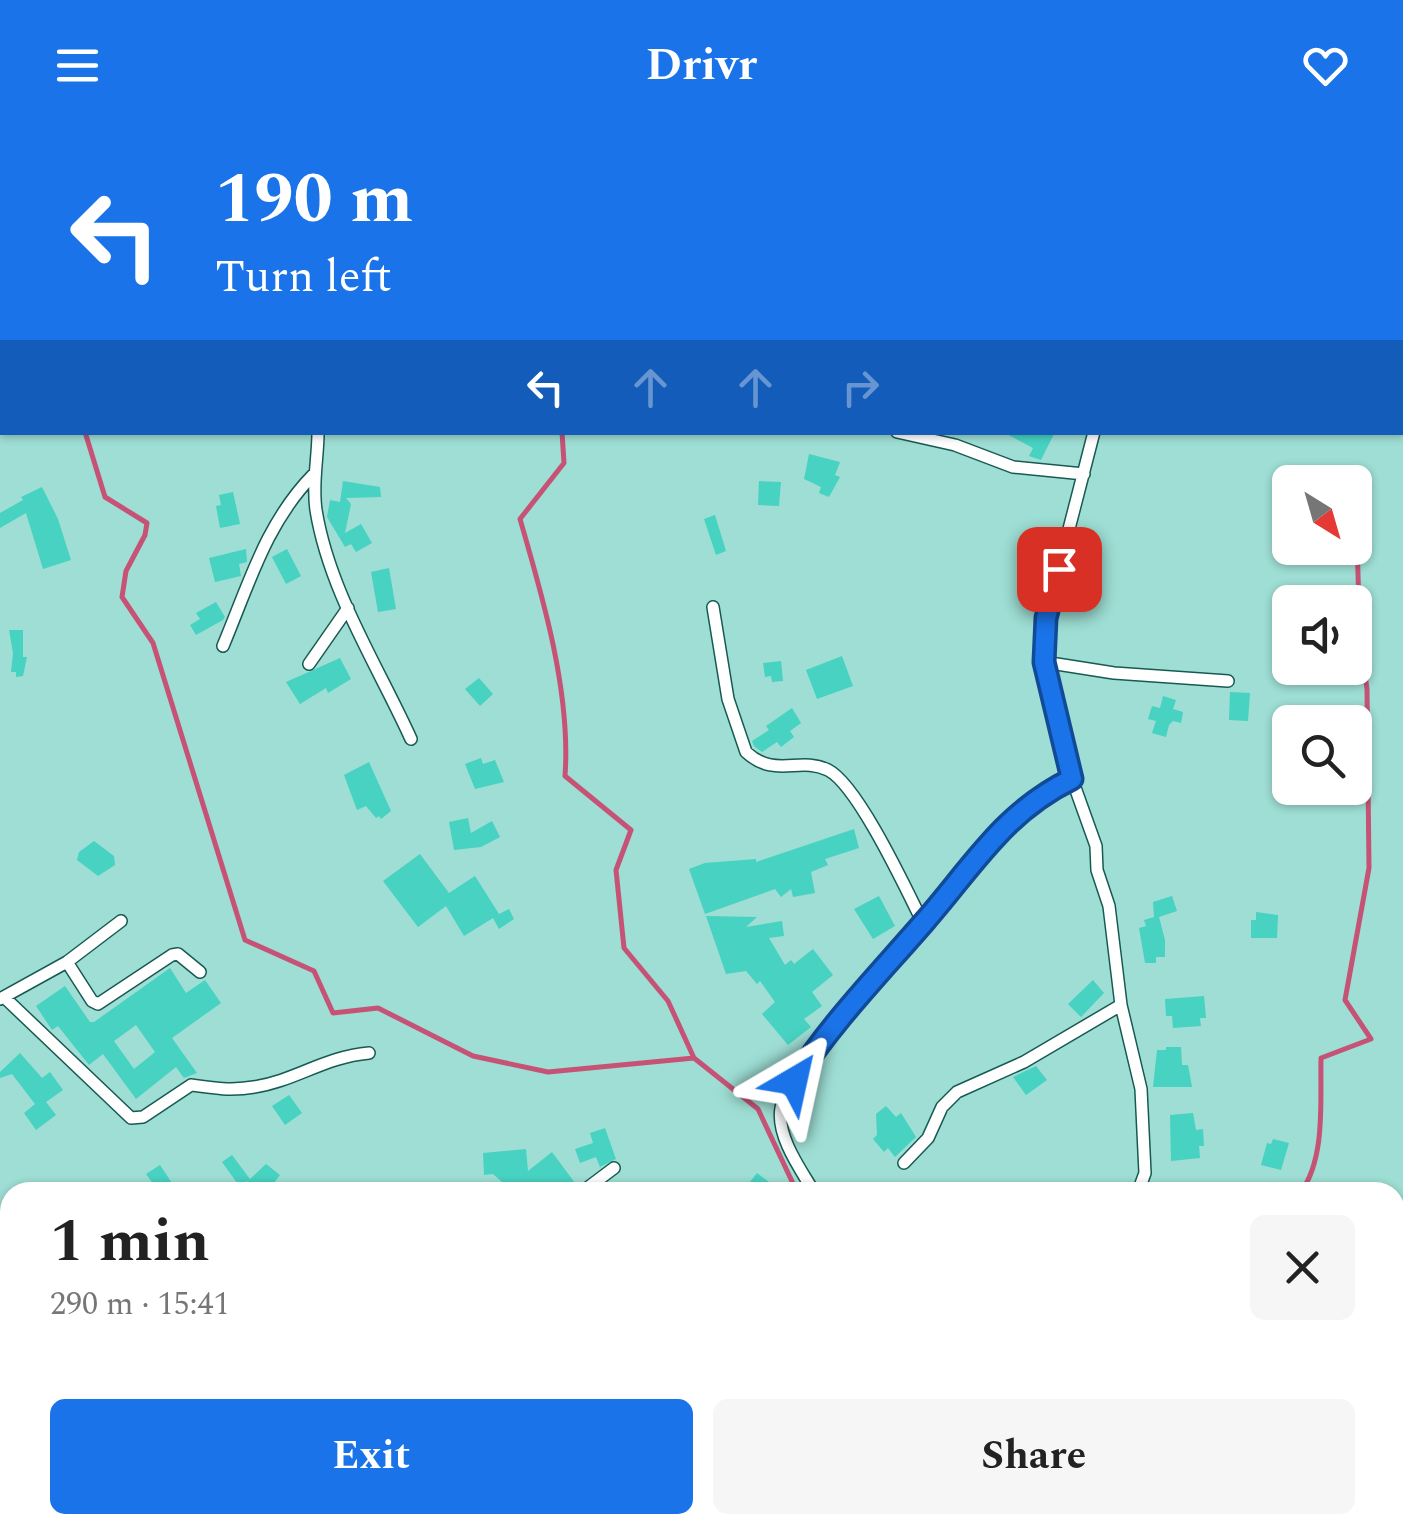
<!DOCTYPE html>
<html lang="en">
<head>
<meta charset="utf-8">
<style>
	body { margin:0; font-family:Spectral,serif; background:#f6f6f6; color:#222; height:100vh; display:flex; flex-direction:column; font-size:38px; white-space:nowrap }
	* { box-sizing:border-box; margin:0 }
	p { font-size:32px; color:#767676 }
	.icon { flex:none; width:55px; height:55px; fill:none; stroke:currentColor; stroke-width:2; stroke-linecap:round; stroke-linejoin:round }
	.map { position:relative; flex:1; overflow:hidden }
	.side { position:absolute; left:0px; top:1052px; width:1405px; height:352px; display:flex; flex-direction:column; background:#fff; border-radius:30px 30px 0 0; box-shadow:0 2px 8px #0004 }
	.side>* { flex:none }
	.top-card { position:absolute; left:0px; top:0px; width:1405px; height:305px; box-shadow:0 2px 8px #0004; background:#1a73e8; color:#fff; overflow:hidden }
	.needle { width:65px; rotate:143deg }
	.tools { position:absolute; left:1272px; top:335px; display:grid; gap:20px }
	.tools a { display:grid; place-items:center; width:100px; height:100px; border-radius:15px; background:#fff; box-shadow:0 2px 8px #0004; font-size:50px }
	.pin { position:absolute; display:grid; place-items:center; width:85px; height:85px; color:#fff; margin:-42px; border-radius:20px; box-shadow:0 5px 15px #0006 }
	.me { position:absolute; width:110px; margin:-55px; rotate:36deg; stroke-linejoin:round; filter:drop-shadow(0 0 8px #0008) }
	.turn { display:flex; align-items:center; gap:35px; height:210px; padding:0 50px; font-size:45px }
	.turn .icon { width:130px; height:130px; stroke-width:2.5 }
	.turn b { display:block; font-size:70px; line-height:85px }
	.lanes { display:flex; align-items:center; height:95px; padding:0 50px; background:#0003; justify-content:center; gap:50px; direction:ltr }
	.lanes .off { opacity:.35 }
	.round { display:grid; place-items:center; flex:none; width:105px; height:105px; border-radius:15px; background:#f6f6f6 }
	.overview { display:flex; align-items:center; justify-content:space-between; height:170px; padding:0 50px }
	h1 { font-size:60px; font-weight:700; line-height:75px }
	.primary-button { display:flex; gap:20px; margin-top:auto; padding:20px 50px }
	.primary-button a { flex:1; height:115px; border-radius:15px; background:#1a73e8; color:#fff; font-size:40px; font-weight:700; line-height:115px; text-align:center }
	.primary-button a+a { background:#f6f6f6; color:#222 }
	header { display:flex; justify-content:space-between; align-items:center; height:130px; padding:0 50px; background:#1a73e8; color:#fff; font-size:45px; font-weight:700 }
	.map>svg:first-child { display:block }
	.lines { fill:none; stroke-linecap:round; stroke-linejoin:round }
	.stream { stroke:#c65376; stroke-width:5 }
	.building { fill:#47d2c1; fill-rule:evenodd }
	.minor-casing { stroke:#175a52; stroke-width:14 }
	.minor { stroke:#fff; stroke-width:11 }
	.route-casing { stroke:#114b97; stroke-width:25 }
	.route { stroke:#1a73e8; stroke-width:18 }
</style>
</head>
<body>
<header><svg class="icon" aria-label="menu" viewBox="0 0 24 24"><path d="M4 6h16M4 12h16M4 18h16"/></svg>Drivr<svg class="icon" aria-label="heart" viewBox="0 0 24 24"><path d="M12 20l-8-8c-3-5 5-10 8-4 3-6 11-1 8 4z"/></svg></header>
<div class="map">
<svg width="1403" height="1404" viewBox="0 0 1403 1404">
	<rect width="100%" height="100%" fill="#9eded4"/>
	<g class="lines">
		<path class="stream" d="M743,2L746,0
			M0,123L2,126
			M85,302L105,367L147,393L145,405L126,441L122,467L153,513L245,810L314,841L333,883L378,878L473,926L548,942L694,928L758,979L797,1062
			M562,302L564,333L520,389C543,468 571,563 565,646L631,700L616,740L624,818L668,871L694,928
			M1301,1062C1326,1027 1320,970 1321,928L1371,909L1345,870L1369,738L1367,559L1360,509L1356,379
			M1070,1395L1081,1404
			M1205,1404L1207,1395"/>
	</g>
	<path class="building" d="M1003,302H1055L1041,330L1029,326L1033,318Z
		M809,324L840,332L835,345L840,347L829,367L819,363L821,357L804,349Z
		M343,351L380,357L381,367L346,368L351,374L345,403L361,394L372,413L356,422L351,414L345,417L327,387L330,370L340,372Z
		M759,351L781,352L779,376L758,375Z
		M42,357L58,389L71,430L43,439L26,383L0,398V383L23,370L21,367Z
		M233,362L240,394L220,398L216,376L221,375L219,365Z
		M715,385L726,421L716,425L704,389Z
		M246,419L247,432L239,434L241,446L215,452L209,428Z
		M287,419L301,446L286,454L272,427Z
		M389,438L396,479L378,482L371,442Z
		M216,472L225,487L223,490L196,505L190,495L200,489L196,483Z
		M9,500H23V527H27L23,546L16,547V542H11L13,523Z
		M842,526L853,556L817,569L806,540Z
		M340,528L351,549L328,563L326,558L300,574L286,552Z
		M781,531L783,551L772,552L771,546L765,547L763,533Z
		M479,548L493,564L480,576L465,559Z
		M1230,562L1250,563L1248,591L1229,590Z
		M1163,566L1176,570L1173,579L1183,582L1181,593L1173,591L1169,595L1166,607L1152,603L1156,591L1148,589L1152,576L1160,578Z
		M792,578L801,593L790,601L794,607L781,617L777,612L762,622L754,616L752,611L769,600L766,596Z
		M481,628L483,634L495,630L504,652L475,659L465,634Z
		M369,632L391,681L381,689L379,686L376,688L366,676L357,680L344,645Z
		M468,688L471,703L492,691L500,707L481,717L454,720L449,692Z
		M854,699L859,718L825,729L828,735L811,742L815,763L793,767L791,759L781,767L775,759L705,784L689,739L705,733L756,729V732Z
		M94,711L114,726L115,735L98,746L77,730L79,722Z
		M420,724L449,763L475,746L499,784L509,779L514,789L499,799L493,788L464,806L446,776L418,797L383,751Z
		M879,766L895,796L873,809L854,779Z
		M1172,766L1177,781L1159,787L1165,810V827H1156V833H1145L1139,798L1146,796L1144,790L1154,787L1153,772Z
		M1256,782L1278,785L1277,808H1251V790H1256Z
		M706,786L757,787L746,797L782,791L784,806L769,808L785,835L791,830L794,834L813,819L833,845L812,862L822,876L804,889L811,897L788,915L762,884L775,872L760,851L757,854L746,841L726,844Z
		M170,838L186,863L205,850L221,873L172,908L197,943L184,948L176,937L136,969L103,924L89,935L58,896L52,900L36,876L65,856L90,892H94ZM136,895L155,922L134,939L114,911Z
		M1093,850L1104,863L1081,887L1068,874Z
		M1204,866L1206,888H1200L1201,896L1173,898L1172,886H1166L1165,869Z
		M1166,917H1181L1182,935H1188L1192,957H1153L1157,920H1166Z
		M20,923L42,948L50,942L63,960L46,972L56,985L36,1000L24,983L35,974L12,944L0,948V942Z
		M1036,936L1047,950L1026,965L1013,947Z
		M289,965L302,983L285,995L272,976Z
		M886,976L896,987L901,983L916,1007L895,1027L888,1018L884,1022L873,1009L877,1005L876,984Z
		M1193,983L1196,1000L1203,999L1204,1016H1199L1200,1028L1171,1031L1170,985Z
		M605,998L616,1029L600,1037L596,1027L580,1033L575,1019L593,1013L590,1003Z
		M1273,1009L1289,1013L1281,1040L1261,1035L1267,1013L1271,1014Z
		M526,1019L528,1041L552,1022L575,1053L562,1062H513L493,1044L484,1045L483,1023Z
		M232,1025L250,1049L266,1034L280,1045L267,1062H259L247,1053L249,1050L240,1057L222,1032Z
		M160,1035L178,1062H159L146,1044Z
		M757,1043L782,1062H742Z"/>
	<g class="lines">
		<g class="minor-casing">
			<path id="minor" d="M263,0V2
				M1398,0V2
				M23,2L28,0
				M200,2L201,0
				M0,14L2,13
				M1402,39L1403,41
				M1402,77H1403
				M318,302C318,329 312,353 316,380C329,461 378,536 411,609
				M897,302L955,315L1013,337L1084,344
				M1094,302L1046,488L1044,532L1072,649L1096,716L1097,740L1109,776L1121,875L1141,959L1145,1043L1138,1062
				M713,477L728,569L746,622C775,649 799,626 828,640C858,655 907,761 923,793
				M223,516C249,454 266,393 313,345
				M1044,532L1114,543L1228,551
				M309,534L348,478
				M67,832L92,871L98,874L172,825L178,824L200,842
				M4,867L131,988L143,987L191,955C212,958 232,961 254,957C295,951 324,927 369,923
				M0,869L67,832L121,791
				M904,1033L928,1008L942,977L957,962L1024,932L1121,875
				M582,1062L614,1038
				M814,1062C801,1040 776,1006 781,978C788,935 893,827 925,791C958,753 987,707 1025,675C1039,664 1056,657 1072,649
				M0,1287L7,1280
				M825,1399L827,1404
				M119,1404L121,1395
				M271,1404L278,1395
				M574,1404L581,1395
				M1372,1404L1374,1395"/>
		</g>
		<use href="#minor" class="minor"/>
	</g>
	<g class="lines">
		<g class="route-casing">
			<path id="route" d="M794,951C831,893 880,843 925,791C973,736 1004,682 1072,649L1044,532L1046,488L1059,439"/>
		</g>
		<use href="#route" class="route"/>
	</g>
</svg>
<div class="tools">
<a><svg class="needle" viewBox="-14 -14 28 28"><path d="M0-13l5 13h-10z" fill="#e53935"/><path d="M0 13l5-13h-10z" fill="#767676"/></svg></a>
<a><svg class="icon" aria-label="sound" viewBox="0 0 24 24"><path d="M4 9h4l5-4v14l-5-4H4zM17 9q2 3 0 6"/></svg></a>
<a><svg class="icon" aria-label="search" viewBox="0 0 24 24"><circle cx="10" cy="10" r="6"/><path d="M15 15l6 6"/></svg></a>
</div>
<div class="pin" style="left:1059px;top:439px;background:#d93025"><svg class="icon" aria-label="arrive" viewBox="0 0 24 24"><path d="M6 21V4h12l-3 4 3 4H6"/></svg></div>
<svg class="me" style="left:794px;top:951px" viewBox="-20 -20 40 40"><path d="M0-17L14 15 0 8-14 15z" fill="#1a73e8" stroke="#fff" stroke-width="4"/></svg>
<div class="top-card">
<div class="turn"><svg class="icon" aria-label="left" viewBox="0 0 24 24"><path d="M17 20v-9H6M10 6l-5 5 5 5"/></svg><div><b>190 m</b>Turn left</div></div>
<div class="lanes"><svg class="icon" aria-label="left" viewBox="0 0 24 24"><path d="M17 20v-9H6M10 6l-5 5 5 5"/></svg><svg class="icon off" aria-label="ahead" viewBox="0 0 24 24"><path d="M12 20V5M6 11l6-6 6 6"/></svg><svg class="icon off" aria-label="ahead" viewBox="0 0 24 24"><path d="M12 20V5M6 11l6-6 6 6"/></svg><svg class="icon off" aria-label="right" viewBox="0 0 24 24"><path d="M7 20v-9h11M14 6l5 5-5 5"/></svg></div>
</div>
<section class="side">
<div class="overview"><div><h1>1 min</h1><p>290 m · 15:41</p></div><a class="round"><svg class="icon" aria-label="close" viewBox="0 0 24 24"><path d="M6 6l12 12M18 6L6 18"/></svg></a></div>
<div class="primary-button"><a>Exit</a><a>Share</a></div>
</section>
</div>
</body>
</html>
